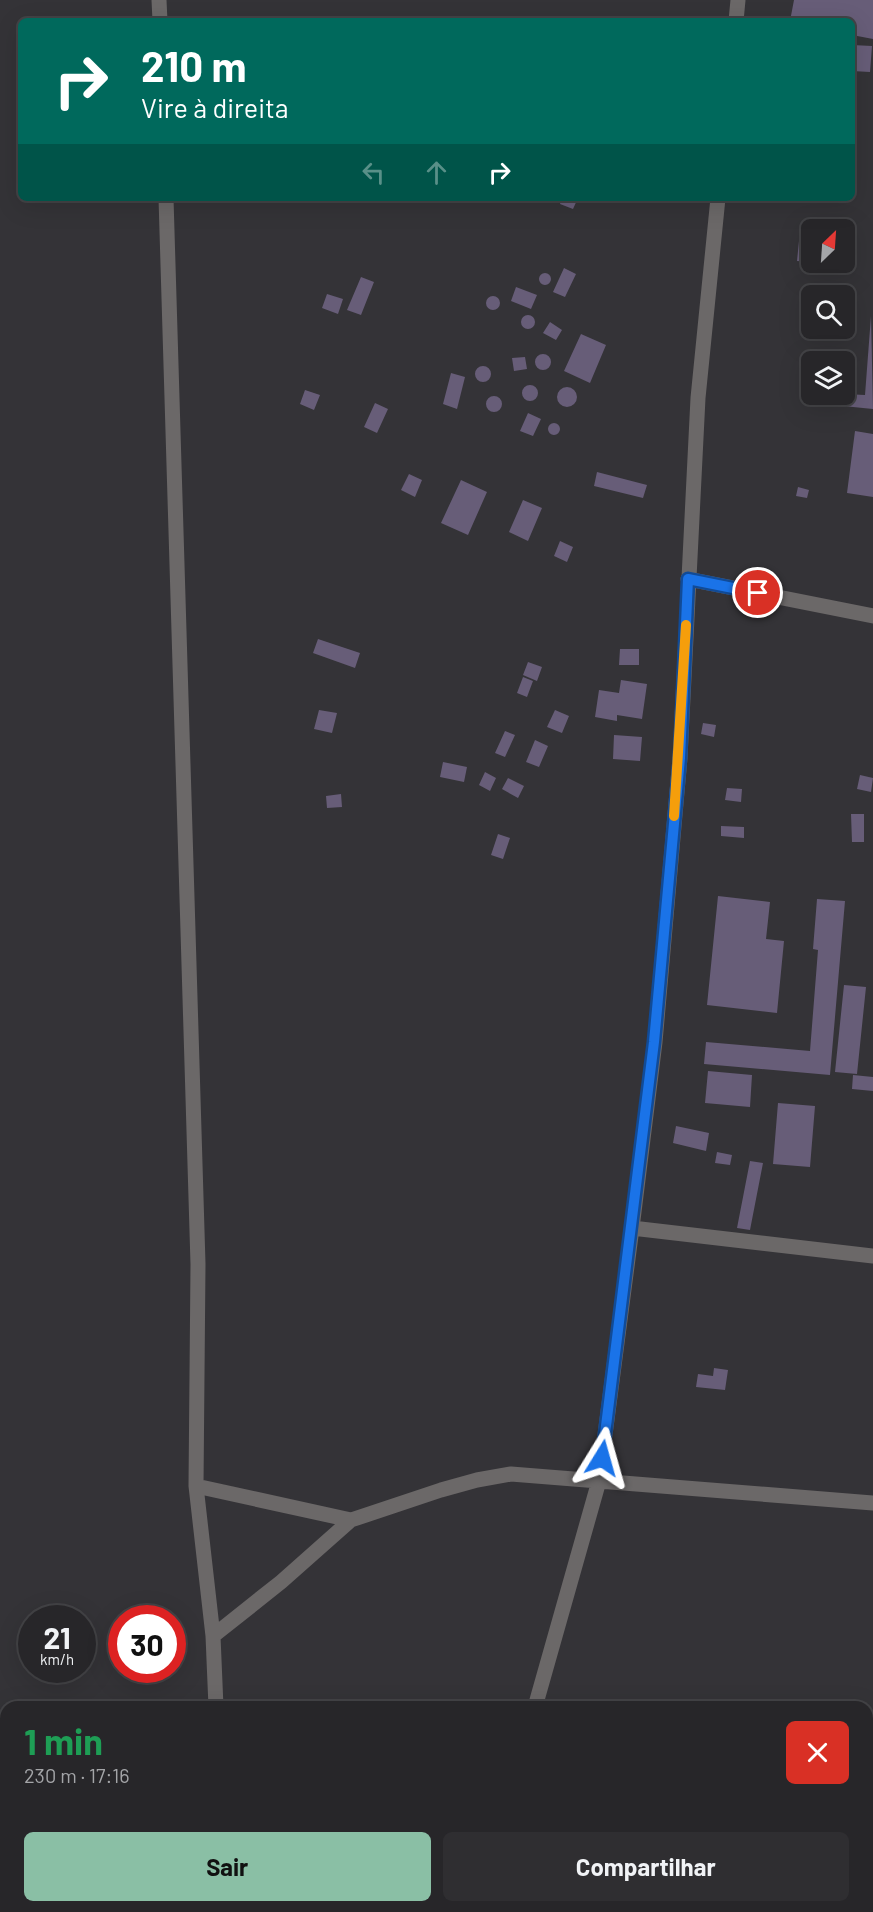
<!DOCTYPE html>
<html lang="pt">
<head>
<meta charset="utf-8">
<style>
	body { margin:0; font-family:Barlow,sans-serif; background:#2f2e31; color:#f1f3f6; height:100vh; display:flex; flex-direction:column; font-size:22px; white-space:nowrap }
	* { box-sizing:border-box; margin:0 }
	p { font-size:20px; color:#a4a5a8 }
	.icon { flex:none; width:33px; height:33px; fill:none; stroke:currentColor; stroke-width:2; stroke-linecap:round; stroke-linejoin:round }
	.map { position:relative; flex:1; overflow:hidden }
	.side { position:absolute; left:0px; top:1701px; width:873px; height:212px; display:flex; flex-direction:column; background:#272629; border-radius:18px 18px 0 0; box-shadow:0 6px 24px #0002,0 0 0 2px #434346 }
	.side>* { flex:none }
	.hud { position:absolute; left:18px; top:18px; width:837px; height:183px; border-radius:9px; box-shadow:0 6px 24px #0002,0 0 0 2px #434346; background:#00695c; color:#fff; overflow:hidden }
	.needle { width:39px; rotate:25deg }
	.buttons { position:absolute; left:801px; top:219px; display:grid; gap:12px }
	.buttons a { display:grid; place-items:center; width:54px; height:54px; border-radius:9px; background:#272629; box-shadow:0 6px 24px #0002,0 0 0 2px #434346; font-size:30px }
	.speed { position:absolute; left:18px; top:1605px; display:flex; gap:12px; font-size:30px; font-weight:700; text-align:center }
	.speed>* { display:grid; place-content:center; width:78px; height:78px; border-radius:50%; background:#272629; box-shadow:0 6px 24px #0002,0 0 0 2px #434346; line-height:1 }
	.speed small { font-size:15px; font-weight:400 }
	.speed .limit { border:9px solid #d22; background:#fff; color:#111 }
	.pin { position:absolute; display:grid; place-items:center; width:51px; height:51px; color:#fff; margin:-26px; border:3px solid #fff; border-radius:50%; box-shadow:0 2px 6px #0007 }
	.me { position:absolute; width:66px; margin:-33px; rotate:8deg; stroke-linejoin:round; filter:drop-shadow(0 0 4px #0008) }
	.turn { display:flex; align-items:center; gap:21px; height:126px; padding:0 24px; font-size:27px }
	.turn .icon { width:78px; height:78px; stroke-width:2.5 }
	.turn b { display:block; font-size:42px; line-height:51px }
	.lanes { display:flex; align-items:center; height:57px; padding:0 24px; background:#0003; justify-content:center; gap:30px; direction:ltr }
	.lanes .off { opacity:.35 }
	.round { display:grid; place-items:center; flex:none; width:63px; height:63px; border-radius:9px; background:#2f2e31 }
	.overview { display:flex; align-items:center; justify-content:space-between; height:102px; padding:0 24px }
	h1 { font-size:36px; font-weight:700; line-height:45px; color:#1e9e55 }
	.primary-button { display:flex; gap:12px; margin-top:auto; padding:12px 24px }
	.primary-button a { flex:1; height:69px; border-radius:9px; background:#8abfa5; color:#111; font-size:24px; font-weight:700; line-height:69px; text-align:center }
	.primary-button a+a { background:#2f2e31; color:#f1f3f6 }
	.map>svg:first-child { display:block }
	.building { fill:#675d78 }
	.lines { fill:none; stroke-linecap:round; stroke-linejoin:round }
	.street { stroke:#6b6868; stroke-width:15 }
	.route-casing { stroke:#114b97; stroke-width:15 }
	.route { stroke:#1a73e8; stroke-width:10 }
	.slow { stroke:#f59e0b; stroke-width:10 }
</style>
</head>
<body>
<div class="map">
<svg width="873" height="1912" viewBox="0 0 873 1912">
	<rect width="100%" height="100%" fill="#343337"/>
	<path class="building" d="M794,0H873V39L852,35V21H790Z
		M852,45L872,46L870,72L852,71Z
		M562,198H578L573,209L560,204Z
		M799,241L812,242V262L797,261Z
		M564,268L576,274L565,297L553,292Z
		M539 279a6 6 0 1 1 12 0a6 6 0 1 1-12 0Z
		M361,277L374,282L361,315L347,310Z
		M516,287L537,295L531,309L511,301Z
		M327,294L343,299L338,314L322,308Z
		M486 303a7 7 0 1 1 14 0a7 7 0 1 1-14 0Z
		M521 322a7 7 0 1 1 14 0a7 7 0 1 1-14 0Z
		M871,316L873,409L843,406L844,394L865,395Z
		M550,322L562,330L556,340L543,333Z
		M581,334L606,345L590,383L564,371Z
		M535 362a8 8 0 1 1 16 0a8 8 0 1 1-16 0Z
		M525,357L527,369L514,371L512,358Z
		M475 374a8 8 0 1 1 16 0a8 8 0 1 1-16 0Z
		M451,373L465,377L457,409L443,404Z
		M810,378L812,394H841L839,406L807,401Z
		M522 393a8 8 0 1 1 16 0a8 8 0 1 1-16 0Z
		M557 397a10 10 0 1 1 20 0a10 10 0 1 1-20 0Z
		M305,390L320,395L314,410L300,404Z
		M486 404a8 8 0 1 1 16 0a8 8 0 1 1-16 0Z
		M375,403L388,409L377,433L364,427Z
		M528,413L541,419L533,436L520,431Z
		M548 429a6 6 0 1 1 12 0a6 6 0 1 1-12 0Z
		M855,431L873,434V497L847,493Z
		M597,472L647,485L643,498L594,486Z
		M409,474L422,480L415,497L401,490Z
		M461,480L487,492L468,535L441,523Z
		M798,487L809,490L807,498L796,496Z
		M523,500L542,508L528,541L509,532Z
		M560,541L573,547L567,562L554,556Z
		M318,639L360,653L355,668L313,653Z
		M620,649H639V665H619Z
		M528,662L542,667L537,681L523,675Z
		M523,677L533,681L527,697L517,693Z
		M621,680L647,684L642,719L617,715V721L595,717L599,690L619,693Z
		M319,710L337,713L332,733L314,729Z
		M555,710L569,716L562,733L547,727Z
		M703,723L716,725L714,737L701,734Z
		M505,731L515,735L505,757L495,753Z
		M614,735L642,737L640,761L613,759Z
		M535,740L548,746L539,767L526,762Z
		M443,762L467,767L464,782L440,777Z
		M485,772L496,778L490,791L479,785Z
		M860,775L873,778L871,792L857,789Z
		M508,778L524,786L518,798L502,789Z
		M727,788L742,789L741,802L725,800Z
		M341,794L342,807L327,808L326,796Z
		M851,814H864V842H852Z
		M721,826L744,827V838L721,836Z
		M498,834L510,838L503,859L491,855Z
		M718,896L770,902L766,939L784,941L777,1013L707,1005Z
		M817,899L845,901L830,1075L704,1064L706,1042L810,1051L818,950L813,949Z
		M844,985L866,987L857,1074L835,1072Z
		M708,1071L752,1075L750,1107L705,1103Z
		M853,1075L873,1077V1091L852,1089Z
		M778,1103L815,1106L810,1167L773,1164Z
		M676,1126L709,1133L706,1151L673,1143Z
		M717,1152L732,1155L730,1165L715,1163Z
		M750,1161L763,1163L750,1230L737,1228Z
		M714,1368L728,1370L725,1390L696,1387L698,1374L713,1376Z"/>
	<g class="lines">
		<path class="street" d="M159,0L160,21
			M736,21L738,0
			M166,198L198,1264L196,1486L213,1636L216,1707
			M688,579L873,616
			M632,1228L873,1256
			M196,1486L351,1520
			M213,1636L281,1582L351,1520L441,1490L477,1480L511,1474L873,1503
			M535,1707L599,1481L632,1228L655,1042L680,758L698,398L718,198
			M226,1906V1912
			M527,1906L528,1912
			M465,1912L468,1906"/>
	</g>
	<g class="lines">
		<g class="route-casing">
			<path id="route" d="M602,1458L654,1042L680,758L688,579L758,593"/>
		</g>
		<use href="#route" class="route"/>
		<path class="slow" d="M674,816L686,625"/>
	</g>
</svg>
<div class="buttons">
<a><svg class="needle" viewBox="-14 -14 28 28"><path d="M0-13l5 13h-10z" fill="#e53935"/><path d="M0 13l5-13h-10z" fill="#a4a5a8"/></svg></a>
<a><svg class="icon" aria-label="search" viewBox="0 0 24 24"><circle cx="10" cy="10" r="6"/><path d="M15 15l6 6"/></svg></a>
<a><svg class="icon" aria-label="layers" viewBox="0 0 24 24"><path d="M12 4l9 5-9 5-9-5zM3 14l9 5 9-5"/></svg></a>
</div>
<div class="speed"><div>21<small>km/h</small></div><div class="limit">30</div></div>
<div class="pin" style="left:758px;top:593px;background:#d93025"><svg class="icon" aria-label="arrive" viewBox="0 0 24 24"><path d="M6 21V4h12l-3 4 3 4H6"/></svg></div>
<svg class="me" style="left:602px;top:1458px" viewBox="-20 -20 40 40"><path d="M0-17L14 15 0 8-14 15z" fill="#1a73e8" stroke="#fff" stroke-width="4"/></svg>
<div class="hud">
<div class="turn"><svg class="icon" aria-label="right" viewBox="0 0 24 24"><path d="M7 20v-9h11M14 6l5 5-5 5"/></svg><div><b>210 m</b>Vire à direita</div></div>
<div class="lanes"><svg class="icon off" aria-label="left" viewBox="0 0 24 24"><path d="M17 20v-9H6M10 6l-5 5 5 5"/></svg><svg class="icon off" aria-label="ahead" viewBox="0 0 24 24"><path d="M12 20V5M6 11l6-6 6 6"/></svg><svg class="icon" aria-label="right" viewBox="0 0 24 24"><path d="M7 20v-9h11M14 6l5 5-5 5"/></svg></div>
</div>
<section class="side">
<div class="overview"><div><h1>1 min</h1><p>230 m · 17:16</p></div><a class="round" style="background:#d93025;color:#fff"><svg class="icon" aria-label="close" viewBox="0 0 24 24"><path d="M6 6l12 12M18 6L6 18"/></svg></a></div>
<div class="primary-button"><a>Sair</a><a>Compartilhar</a></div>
</section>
</div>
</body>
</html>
